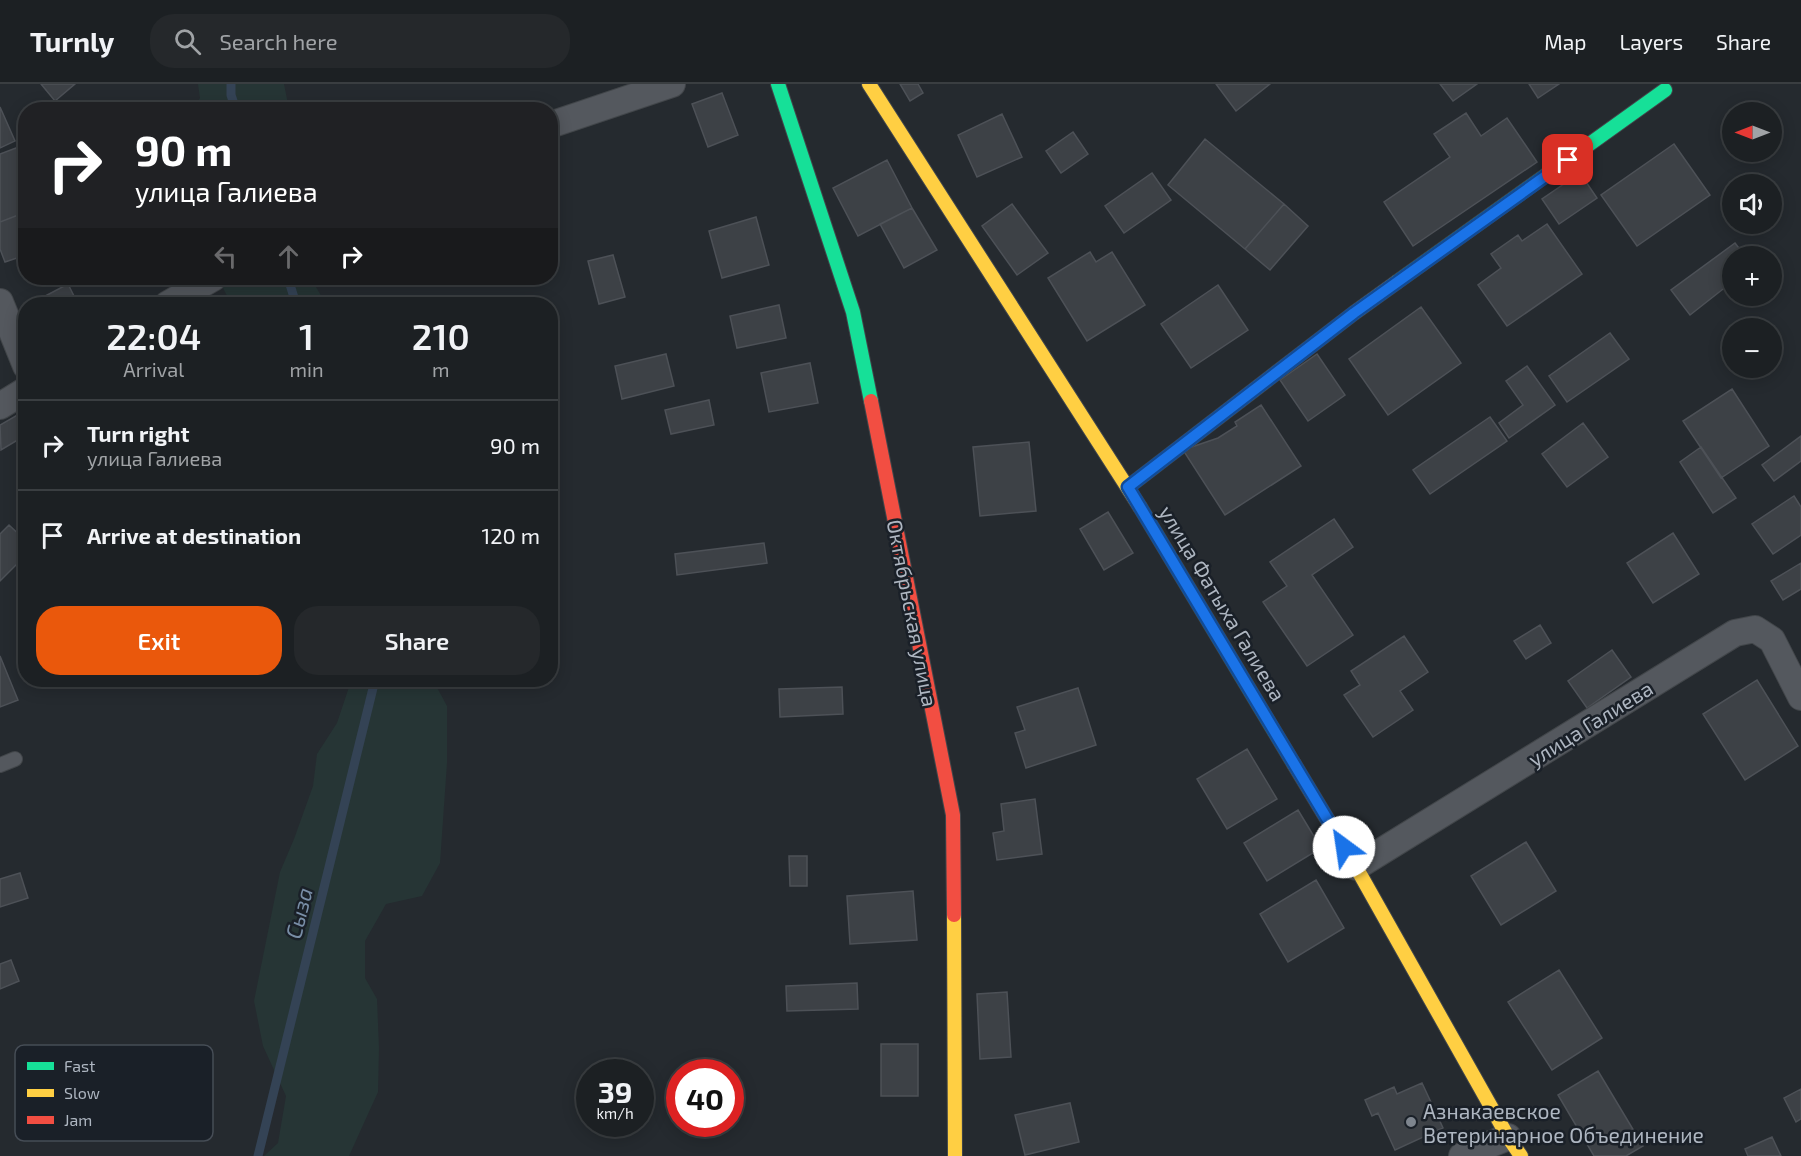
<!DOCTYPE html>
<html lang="en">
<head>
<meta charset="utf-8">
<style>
	body { margin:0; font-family:"Exo 2",sans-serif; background:#25282b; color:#f1f3f6; height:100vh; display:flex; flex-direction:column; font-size:22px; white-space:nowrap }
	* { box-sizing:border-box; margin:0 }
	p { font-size:20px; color:#a0a3a6 }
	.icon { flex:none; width:33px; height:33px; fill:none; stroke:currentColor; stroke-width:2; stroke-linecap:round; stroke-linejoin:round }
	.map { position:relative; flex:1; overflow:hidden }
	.drawer { position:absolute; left:18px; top:213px; width:540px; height:390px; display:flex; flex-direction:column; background:#1c2023; border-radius:24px; box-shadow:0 3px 15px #0003,0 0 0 2px #3a3e41 }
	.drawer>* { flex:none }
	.banner { position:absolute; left:18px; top:18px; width:540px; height:183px; border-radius:24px; box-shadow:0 3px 15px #0003,0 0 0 2px #3a3e41; background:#202124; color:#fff; overflow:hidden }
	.needle { width:39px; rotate:270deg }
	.tools { position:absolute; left:1722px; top:18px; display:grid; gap:12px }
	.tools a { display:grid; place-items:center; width:60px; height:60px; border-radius:50%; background:#1c2023; box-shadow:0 3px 15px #0003,0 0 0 2px #3a3e41; font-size:30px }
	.speed { position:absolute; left:576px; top:975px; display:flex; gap:12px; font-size:30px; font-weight:700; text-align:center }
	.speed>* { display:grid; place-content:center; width:78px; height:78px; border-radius:50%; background:#1c2023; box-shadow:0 3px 15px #0003,0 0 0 2px #3a3e41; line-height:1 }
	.speed small { font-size:15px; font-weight:400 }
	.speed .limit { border:9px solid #d22; background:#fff; color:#111 }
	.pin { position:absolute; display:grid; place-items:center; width:51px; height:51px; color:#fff; margin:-26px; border-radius:12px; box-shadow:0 3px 9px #0006 }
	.me { position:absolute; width:66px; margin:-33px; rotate:329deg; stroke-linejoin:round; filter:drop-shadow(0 0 4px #0008) }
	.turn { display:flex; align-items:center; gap:21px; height:126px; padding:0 18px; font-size:27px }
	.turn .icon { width:78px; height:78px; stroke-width:2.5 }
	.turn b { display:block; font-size:42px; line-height:51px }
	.lanes { display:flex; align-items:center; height:57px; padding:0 18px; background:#0003; justify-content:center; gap:30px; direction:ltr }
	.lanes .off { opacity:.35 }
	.eta { display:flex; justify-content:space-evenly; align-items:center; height:102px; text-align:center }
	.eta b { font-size:36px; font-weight:600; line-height:42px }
	.button { display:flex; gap:12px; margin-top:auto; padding:12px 18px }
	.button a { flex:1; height:69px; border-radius:24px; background:#ea580c; color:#fff; font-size:24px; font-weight:600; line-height:69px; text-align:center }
	.button a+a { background:#25282b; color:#f1f3f6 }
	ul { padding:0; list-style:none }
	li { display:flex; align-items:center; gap:18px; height:90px; padding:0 18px; border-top:2px solid #3a3e41 }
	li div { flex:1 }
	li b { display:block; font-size:22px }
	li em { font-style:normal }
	header { display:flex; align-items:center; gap:36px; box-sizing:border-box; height:84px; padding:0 30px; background:#1c2023; border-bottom:2px solid #3a3e41 }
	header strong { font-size:28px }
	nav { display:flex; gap:33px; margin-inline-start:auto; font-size:21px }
	.search { width:420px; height:54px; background:#25282b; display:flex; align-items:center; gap:15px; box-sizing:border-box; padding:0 21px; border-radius:24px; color:#a0a3a6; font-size:22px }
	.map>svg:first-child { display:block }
	.green { fill:#263535 }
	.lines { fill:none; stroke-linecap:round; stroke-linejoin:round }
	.stream { stroke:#344355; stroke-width:9 }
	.building { fill:#3d4146; stroke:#4d5157; stroke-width:1.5 }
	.lane-casing { stroke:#42464a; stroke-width:16 }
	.street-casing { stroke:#42464a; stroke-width:28 }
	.fast-casing { stroke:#42464a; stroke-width:16 }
	.slow-casing { stroke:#42464a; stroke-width:16 }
	.jam-casing { stroke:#42464a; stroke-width:16 }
	.lane { stroke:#54585e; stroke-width:14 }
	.street { stroke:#54585e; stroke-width:26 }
	.fast { stroke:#16e098; stroke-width:14 }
	.slow { stroke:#ffcf43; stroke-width:14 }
	.jam { stroke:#f24e42; stroke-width:14 }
	.route-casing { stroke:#114b97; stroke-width:15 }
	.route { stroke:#1a73e8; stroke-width:10 }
	.poi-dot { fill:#7e858e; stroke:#1a2028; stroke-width:2 }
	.labels { text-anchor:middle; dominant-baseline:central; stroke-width:5; stroke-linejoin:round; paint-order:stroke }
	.street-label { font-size:21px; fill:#aeb6c1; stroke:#1a2028 }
	.poi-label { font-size:21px; fill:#aeb6c1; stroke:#1a2028; text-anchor:start }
	.water-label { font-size:22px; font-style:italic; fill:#798ea7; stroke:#1a2028 }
	.key { fill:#1a2028; stroke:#464d56; stroke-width:1.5 }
	.key-label { font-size:16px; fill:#aeb6c1 }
</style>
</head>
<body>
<header>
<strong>Turnly</strong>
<div class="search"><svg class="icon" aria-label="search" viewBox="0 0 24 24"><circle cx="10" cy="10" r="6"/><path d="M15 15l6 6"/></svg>Search here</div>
<nav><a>Map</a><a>Layers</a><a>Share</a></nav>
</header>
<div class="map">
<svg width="1801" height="1072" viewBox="0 0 1801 1072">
	<rect width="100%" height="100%" fill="#252a2f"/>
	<path class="green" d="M198,0H284L289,25H193L200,14Z
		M218,194H315L316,203L326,220H231Z
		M343,596H433L447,622V679L440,779L422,812L386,820L365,857V894L377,915L379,964L378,1008L349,1072H264L278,1059L286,1012L263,962L254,917L280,788L294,755L313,702L317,670L337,639L349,603Z"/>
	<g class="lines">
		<path class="stream" d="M231,0V11L236,26
			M288,194L296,220
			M258,1072L375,596"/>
	</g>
	<path class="building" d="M41,0H75L55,17Z
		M900,0H918L923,9L910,17Z
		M1216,0H1270L1236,27Z
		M1440,0H1477L1453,17Z
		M1529,0H1559L1538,14Z
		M722,9L738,51L708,63L692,20Z
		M0,23L15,57L0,64Z
		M1466,29L1481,52L1507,34L1537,78L1413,162L1384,118L1450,73L1434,50Z
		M1002,30L1022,73L977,93L958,51Z
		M1073,48L1088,70L1061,89L1046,67Z
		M1205,55L1284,120L1245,165L1168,101Z
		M1674,60L1710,111L1637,162L1601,111Z
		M16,64L26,88V128L0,138V70Z
		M887,76L912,124L858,152L833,104Z
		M1152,89L1171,116L1124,149L1105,122Z
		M1580,89L1597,114L1559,140L1542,115Z
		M1012,120L1048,169L1017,191L982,142Z
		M1284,120L1308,142L1270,186L1245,165Z
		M912,124L937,166L904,184L880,140Z
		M26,128V171L5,178L0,165V138Z
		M756,133L769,181L722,194L709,147Z
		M1547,140L1582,190L1507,242L1478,201L1501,184L1491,170L1518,151L1522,157Z
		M1735,159L1745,172H1732V198L1690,231L1671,206Z
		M1090,168L1096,178L1112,168L1145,221L1087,257L1048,194Z
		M613,171L625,213L599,220L588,177Z
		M68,200L78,220H30Z
		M1218,201L1248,246L1191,284L1161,240Z
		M779,221L786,254L737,264L730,232Z
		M1421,223L1461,279L1388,331L1349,275Z
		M1610,249L1629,275L1567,318L1549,292Z
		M666,270L674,302L622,315L615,282Z
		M1317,270L1345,311L1308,337L1280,296Z
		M810,279L818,319L769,328L761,289Z
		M1527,282L1555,321L1509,354L1499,339L1523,321L1506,297Z
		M1732,305L1769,362L1721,394L1683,337Z
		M709,316L714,341L671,350L665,326Z
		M1261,321L1301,382L1225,431L1183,366L1218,354L1237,342L1235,338Z
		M26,326V351L1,366L0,341Z
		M1490,333L1507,357L1430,410L1413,386Z
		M1583,339L1608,373L1567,403L1542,370Z
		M1801,352V377L1774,397L1762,381Z
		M1029,358L1036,427L980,432L973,363Z
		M1701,363L1736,414L1713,429L1680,378Z
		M1794,412L1801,423V451L1773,470L1752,440Z
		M1108,428L1133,469L1104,486L1080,445Z
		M1334,435L1353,463L1312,491L1353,551L1307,582L1263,518L1287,502L1270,478Z
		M9,441L26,457V471L0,497V450Z
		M1673,449L1699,490L1653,519L1627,479Z
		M764,459L767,479L677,491L675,470Z
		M1801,479V505L1783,516L1771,497Z
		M1540,541L1551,559L1526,575L1514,557Z
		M1404,552L1428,588L1400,607L1413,626L1373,653L1344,611L1360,601L1351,587Z
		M1612,566L1631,593L1587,624L1568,597Z
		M0,572L18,616L0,623Z
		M1757,596L1798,662L1745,696L1703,630Z
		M842,603L843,630L780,633L779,605Z
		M1078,604L1096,661L1026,684L1015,649L1025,646L1017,623Z
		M1247,665L1277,715L1227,745L1197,695Z
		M1035,715L1042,770L997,776L993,749L1004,747L1001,720Z
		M1298,726L1321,764L1267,797L1244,759Z
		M1526,758L1556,807L1501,841L1471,792Z
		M789,772H807V802H790Z
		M20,789L28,814L0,823V795Z
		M1316,796L1344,844L1288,878L1260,830Z
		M913,807L917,856L850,860L847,812Z
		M11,876L19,897L0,905V880Z
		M1559,886L1602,954L1552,986L1508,918Z
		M857,899L858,925L787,927L786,902Z
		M1007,908L1011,973L980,975L977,910Z
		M881,960H918V1012H881Z
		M1598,987L1643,1062L1626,1072H1594L1558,1011Z
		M1422,999L1443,1044L1395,1066L1378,1029L1372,1032L1365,1016L1394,1003L1397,1010Z
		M1801,1005V1035L1796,1038L1784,1014Z
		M1070,1019L1079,1058L1025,1071L1015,1031Z
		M1772,1053L1781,1072H1748L1745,1065Z"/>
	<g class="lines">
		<g class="lane-casing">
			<path id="lane" d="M0,681L15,675"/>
		</g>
		<g class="street-casing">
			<path id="street" d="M550,41L672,0
				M0,218L26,282
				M168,220L213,194
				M0,322L26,306
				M1356,783L1735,549L1755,545L1772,556L1801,613
				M1462,1072L1508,1053"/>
		</g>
		<g class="fast-casing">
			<path id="fast" d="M778,0L853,228L871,317
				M1397,198L1665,6
				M1140,423L1294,680"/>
		</g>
		<g class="slow-casing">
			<path id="slow" d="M869,0L1140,423
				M1128,403L1354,229L1397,198
				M1294,680L1356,783L1508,1053L1521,1072
				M954,831L955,1072"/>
		</g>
		<g class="jam-casing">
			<path id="jam" d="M871,317L953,731L954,831"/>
		</g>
		<use href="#lane" class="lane"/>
		<use href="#street" class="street"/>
		<use href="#fast" class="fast"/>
		<use href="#slow" class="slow"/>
		<use href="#jam" class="jam"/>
	</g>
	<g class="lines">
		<g class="route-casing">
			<path id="route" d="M1344,763L1128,403L1354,229L1568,76"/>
		</g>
		<use href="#route" class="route"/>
	</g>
	<circle class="poi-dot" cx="1411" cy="1038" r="6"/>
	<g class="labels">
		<g class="street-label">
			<text transform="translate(1223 519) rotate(59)">улица Фатыха Галиева</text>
			<text transform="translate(913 529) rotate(79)">Октябрьская улица</text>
			<text transform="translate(1590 639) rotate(-32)">улица Галиева</text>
		</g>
		<g class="poi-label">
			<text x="1423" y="1026">Азнакаевское<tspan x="1423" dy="24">Ветеринарное Объединение</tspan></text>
		</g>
		<g class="water-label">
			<text transform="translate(298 829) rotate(-76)">Сыза</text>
		</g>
	</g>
	<rect x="15" y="961" width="198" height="96" rx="9" class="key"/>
	<rect x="27" y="978" width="27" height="8" fill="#16e098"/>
	<rect x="27" y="1005" width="27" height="8" fill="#ffcf43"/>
	<rect x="27" y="1032" width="27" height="8" fill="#f24e42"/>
	<g class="key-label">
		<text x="64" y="988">Fast</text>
		<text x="64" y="1015">Slow</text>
		<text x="64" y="1042">Jam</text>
	</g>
</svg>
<div class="tools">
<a><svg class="needle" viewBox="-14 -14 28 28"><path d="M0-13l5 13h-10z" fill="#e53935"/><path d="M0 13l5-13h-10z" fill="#a0a3a6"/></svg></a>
<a><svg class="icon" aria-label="sound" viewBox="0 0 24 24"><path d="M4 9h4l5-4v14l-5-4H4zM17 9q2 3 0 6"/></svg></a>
<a>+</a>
<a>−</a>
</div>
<div class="speed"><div>39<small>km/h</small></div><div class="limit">40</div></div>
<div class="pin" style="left:1568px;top:76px;background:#d93025"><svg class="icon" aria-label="arrive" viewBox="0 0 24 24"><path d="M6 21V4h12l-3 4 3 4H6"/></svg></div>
<svg class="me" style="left:1344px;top:763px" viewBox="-20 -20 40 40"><circle r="19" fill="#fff"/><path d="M0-13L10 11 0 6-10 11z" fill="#1a73e8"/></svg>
<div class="banner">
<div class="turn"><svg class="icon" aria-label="right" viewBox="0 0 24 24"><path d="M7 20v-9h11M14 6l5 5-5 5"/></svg><div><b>90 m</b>улица Галиева</div></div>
<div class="lanes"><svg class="icon off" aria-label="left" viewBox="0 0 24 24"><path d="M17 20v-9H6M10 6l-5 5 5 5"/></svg><svg class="icon off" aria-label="ahead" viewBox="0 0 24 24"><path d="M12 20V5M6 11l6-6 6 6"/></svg><svg class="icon" aria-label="right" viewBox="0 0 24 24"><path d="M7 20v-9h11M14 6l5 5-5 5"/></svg></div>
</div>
<section class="drawer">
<div class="eta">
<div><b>22:04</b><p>Arrival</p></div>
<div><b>1</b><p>min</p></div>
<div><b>210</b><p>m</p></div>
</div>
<ul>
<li><svg class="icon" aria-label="right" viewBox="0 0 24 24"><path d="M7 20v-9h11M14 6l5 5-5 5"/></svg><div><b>Turn right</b><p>улица Галиева</p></div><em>90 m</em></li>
<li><svg class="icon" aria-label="arrive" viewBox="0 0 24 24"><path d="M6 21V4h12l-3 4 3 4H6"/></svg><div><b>Arrive at destination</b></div><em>120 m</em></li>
</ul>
<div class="button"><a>Exit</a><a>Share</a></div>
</section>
</div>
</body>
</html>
